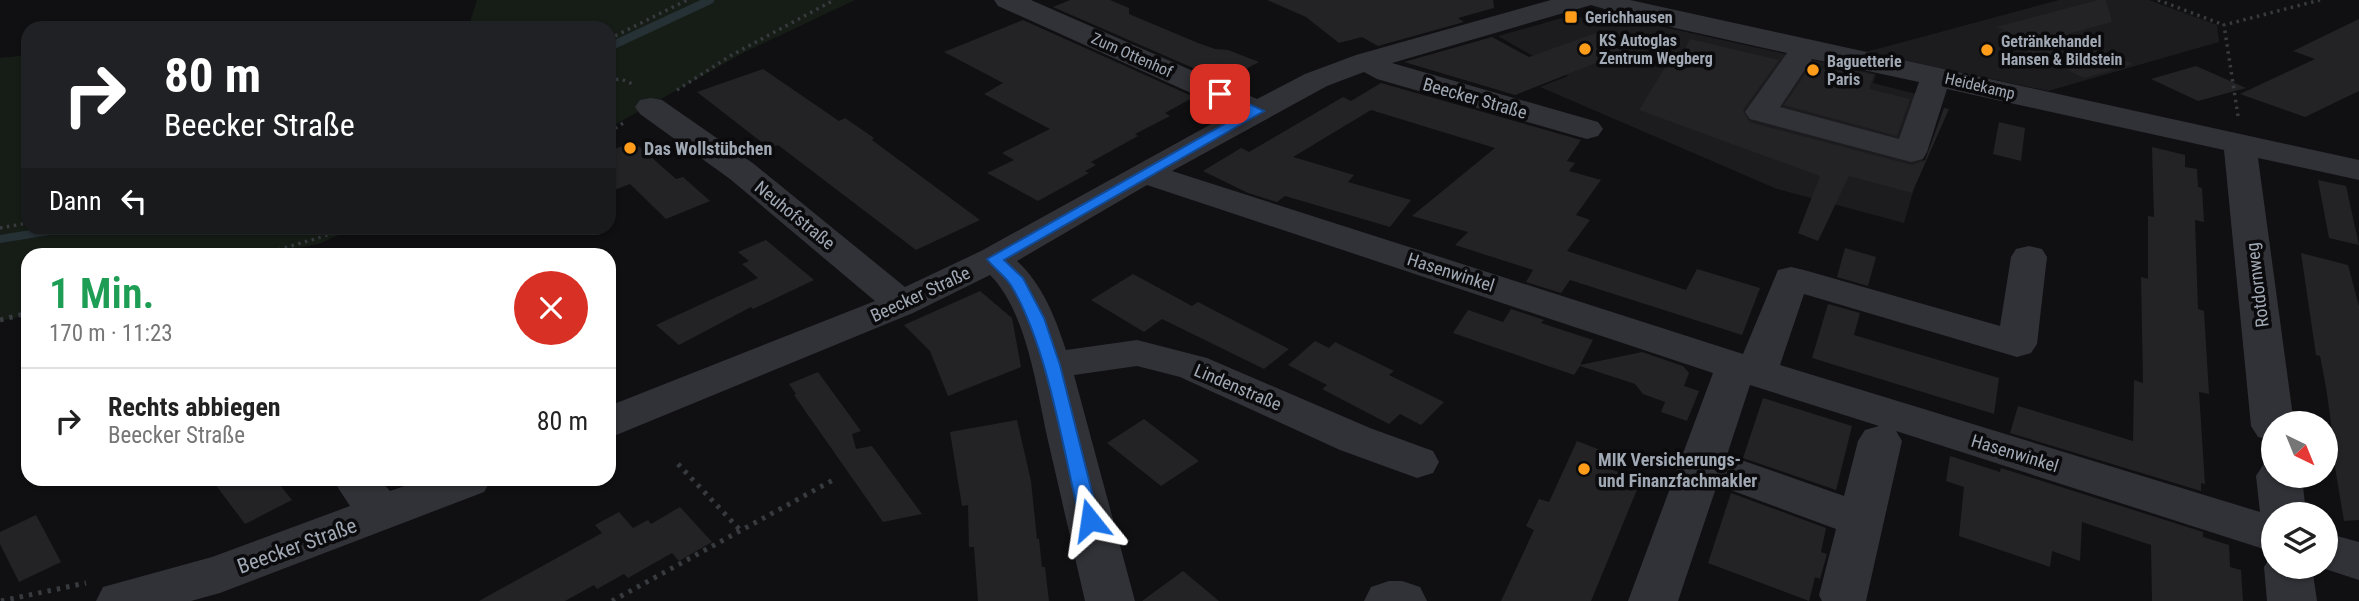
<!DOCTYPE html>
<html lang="de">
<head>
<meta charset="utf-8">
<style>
	body { margin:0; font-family:"Roboto Condensed",sans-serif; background:#f2f2f2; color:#222; height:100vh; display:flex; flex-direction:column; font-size:26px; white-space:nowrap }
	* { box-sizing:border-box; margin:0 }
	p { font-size:23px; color:#767676 }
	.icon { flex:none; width:38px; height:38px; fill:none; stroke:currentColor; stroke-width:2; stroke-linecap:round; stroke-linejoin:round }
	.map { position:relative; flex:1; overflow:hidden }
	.drawer { position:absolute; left:21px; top:248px; width:595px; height:238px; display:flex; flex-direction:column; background:#fff; border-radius:21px; box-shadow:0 2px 5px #0004 }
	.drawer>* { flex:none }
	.banner { position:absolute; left:21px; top:21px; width:595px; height:214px; border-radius:21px; box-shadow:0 2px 5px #0004; background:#202124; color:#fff; overflow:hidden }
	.needle { width:46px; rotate:137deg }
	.controls { position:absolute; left:2261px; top:411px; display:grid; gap:14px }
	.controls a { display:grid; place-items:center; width:77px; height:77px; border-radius:50%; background:#fff; box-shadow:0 2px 5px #0004; font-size:35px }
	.pin { position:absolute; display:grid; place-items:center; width:60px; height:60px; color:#fff; margin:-30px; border-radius:14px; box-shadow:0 4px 10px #0006 }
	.me { position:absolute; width:77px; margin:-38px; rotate:345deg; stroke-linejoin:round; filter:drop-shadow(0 0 5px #0008) }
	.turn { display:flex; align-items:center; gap:24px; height:147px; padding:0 28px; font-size:32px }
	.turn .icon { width:91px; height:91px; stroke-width:2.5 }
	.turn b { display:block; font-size:49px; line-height:60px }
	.then { display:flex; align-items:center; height:66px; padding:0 28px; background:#0003; gap:14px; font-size:26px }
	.round { display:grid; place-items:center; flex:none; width:74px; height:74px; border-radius:37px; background:#f2f2f2 }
	.summary { display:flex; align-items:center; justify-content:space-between; height:119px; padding:0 28px }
	h1 { font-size:42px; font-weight:600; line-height:52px; color:#1e9e55 }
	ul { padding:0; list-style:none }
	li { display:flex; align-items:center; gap:21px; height:105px; padding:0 28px; border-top:2px solid #e0e0e0 }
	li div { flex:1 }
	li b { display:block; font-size:26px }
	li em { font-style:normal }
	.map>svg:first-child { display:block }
	.built { fill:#1c1c1f }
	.green { fill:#161d16 }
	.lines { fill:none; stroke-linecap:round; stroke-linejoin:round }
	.stream { stroke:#263136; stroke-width:8 }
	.building { fill:#232326 }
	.path-far1 { stroke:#373a3e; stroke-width:3.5; stroke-dasharray:2.5 4.5; stroke-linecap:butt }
	.path { stroke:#373a3e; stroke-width:5; stroke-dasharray:3.5 6; stroke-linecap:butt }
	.minor { fill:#313237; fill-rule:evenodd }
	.route { fill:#1a73e8; stroke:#114b97; stroke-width:2 }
	.poi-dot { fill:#ff9d1b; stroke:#0b0b0d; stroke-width:2.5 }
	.labels { text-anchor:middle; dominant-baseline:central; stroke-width:7; stroke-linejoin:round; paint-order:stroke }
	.far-poi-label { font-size:16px; font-weight:bold; fill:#a0a8b4; stroke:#0b0b0d; text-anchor:start }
	.far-street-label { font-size:16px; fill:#a0a8b4; stroke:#0b0b0d }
	.street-label { font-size:18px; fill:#a0a8b4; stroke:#0b0b0d }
	.poi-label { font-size:18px; font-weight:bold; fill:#a0a8b4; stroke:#0b0b0d; text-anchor:start }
	.near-street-label { font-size:21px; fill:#a0a8b4; stroke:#0b0b0d }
</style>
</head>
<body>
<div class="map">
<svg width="2359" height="601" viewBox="0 0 2359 601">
	<rect width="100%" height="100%" fill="#101012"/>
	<path class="built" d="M2059,0H2149L2217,25L2219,42L2048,91L1866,52Z
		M1618,17L1876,74L1873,83L1940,100L1904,223L1777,189L1540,87L1568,76L1498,36L1562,18Z"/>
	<path class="green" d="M477,0H855L745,52L609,128V28H468Z
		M28,55V228H354L321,243L269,255L28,256V315L0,321V58Z"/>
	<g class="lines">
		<path class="stream" d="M609,47L710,0
			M0,239L67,228"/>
	</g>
	<path class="building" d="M1070,0H1110L1129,8V14L1198,43L1215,49L1228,50L1259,62L1223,81L1053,7Z
		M1267,0H1493L1494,8L1458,18L1464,22L1378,46L1362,37L1339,43L1306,17Z
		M2098,0H2106L2112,22L2068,34L2133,64L2084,78L1999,37L2005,35L1998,32L2004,30L1996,27Z
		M2359,19V91L2305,117L2240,94L2315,59L2293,51Z
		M1023,20L1194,97L1165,113L1170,116L1135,134L1138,136L1091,162L1096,165L1085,171L1089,173L1038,201L987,173L1014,160L1002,153L1050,129L984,94L1003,83L944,52Z
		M1599,32L1631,49L1515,95L1404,62L1492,37L1529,57Z
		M1690,39L1779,60L1743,110L1749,122L1912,165L1925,160L1944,108L1949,109L1912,193L1849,176L1818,241L1798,233L1820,176L1639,110L1675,51L1683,53Z
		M1833,66L1874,75L1869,89L1910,99L1897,136L1784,105L1810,67L1831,71Z
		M2196,66L2246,88L2198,101L2151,79Z
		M763,69L839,121L845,118L874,138L872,140L980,220L916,250L778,145L769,148L697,92Z
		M1381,83L1581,140L1567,161L1575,163L1569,171L1601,180L1576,215L1590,220L1567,251L1686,290L1697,269L1760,288L1742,335L1570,280L1561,293L1526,282L1533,270L1455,245L1468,232L1412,216L1495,148L1371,110L1293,157L1354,175L1348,182L1411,200L1390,227L1285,196L1277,202L1248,193L1203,171L1241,148L1249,152L1343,97L1351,101Z
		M1999,122L2025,128L2021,161L1993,154Z
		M634,142L676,179L683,177L710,201L666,219L630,184L609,192V151Z
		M2152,147L2185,155V167L2197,169L2198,187L2202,188L2204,222L2195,220L2198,309L2204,311L2209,394L2199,392L2205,484L2201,483V491L2010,433L2018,406L2133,441L2134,380L2143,383L2141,277L2148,279V216L2154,217Z
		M2318,180L2346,186L2359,245L2329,238Z
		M766,240L814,280L753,309L751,307L679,345L656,325L758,278L742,264L749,261L738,252Z
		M1845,248L1876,257L1868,286L1837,277Z
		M2301,253L2348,265L2359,306V520L2344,521L2330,437H2333L2326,387L2320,356L2316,355Z
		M1133,274L1192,306L1198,302L1289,349L1264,369L1162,319L1144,332L1091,300Z
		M980,291L1012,318L1021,367L948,396L930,351L904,325Z
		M1828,304L1860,313L1854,335L1999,378L1994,414L1812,358Z
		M1511,309L1544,320L1541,323L1593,340L1580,365L1642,352L1683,366L1689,373L1684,386L1699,391L1687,421L1661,412L1665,402L1643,394L1635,384L1580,366L1574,375L1453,333L1468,310L1503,322Z
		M1315,341L1329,348L1335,342L1394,371L1389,375L1444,402L1421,425L1400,414L1389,424L1322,389L1327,385L1288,365Z
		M818,372L861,431L852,434L856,449L872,446L922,514L883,522L794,395L796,394L789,384Z
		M1763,398L1852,426L1836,490L1743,458Z
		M1144,419L1199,461L1161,486L1107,443Z
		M1017,420L1031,481L1037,539H1039L1042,567H1045L1049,601H978L974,547H969L968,505L962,506L950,432Z
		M1577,441L1603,451L1596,464L1641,480L1591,601H1501L1534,530L1526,526L1539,499L1549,502Z
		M1950,456L2000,472L2001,468L2203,532V537L2229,545L2230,567L2241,570L2243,601H2152L2151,545L2082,522L2080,561L2052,551L2050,567L1959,536L1964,487L1946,481Z
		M212,480H276L292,500L245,524Z
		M1731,493L1826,528L1821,552L1827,554L1820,579L1815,577L1809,601L1708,563Z
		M680,507L712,542L679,561L672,553L628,578L624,574L597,589L594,585L565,601H479L602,533L595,525L619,512L633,528L648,520L651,524Z
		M36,515L61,562L19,582L0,544V532Z
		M1183,571L1219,601H1142Z"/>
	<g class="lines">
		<path class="path-far1" d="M2158,0L2224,25
			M609,39L687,0
			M609,80L621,79L635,85
			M677,90L730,56L834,0
			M2238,116L2224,25L2320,0
			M609,132L625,122
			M0,228L28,223
			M258,256L351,228"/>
		<path class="path" d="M258,256L263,255
			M0,320L28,313
			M678,464L741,531
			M1,601L86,583
			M612,601L833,480"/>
		<path class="minor" d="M994,0H1031L1257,99L1305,74L1356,55L1551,0H1630L2359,160V180L2258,158L2294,424H2273V441L2258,437L2251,426L2224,150L1947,89L1927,152L1923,159L1911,162L1750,119L1745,112L1787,53L1648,22L1591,5L1392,63L1598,122L1603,129L1598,136L1587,139L1576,136L1377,79L1364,72L1327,86L1172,171L1743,354L1778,270L1791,267L1804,270L2000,326L2011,257L2016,249L2029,246L2042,249L2047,257L2037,344L2031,353L2017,357L1804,294L1780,365L2260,512L2256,476L2263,465L2273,461V476H2302L2306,514H2273V552L1896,431L1902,441L1866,601H1822L1819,595L1836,529L1717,485L1678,601H1628L1713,373L1147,185L1017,261C1043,285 1055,317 1066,350L1137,340L1207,358L1370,428L1433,451L1439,462L1433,473L1417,478L1340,450L1180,377L1137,366L1074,375L1135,601H1085C1073,549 1061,497 1049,445C1037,393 1028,313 990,275L913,313L609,438V406L875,301L730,179L640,114L635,107L640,100L651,98L662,100L754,164L905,287L981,251L1233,112L998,6ZM1812,59L1919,82L1899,139L1780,107ZM1750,385L1879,426L1865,430L1858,441L1844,496L1727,455Z
			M333,480H380L390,491L422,480H491L484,492L220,593L191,601H96L103,587L212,557L350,506Z
			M2326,533L2359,542V580L2319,567H2326Z
			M2273,553V567H2312L2317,601H2267L2264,567Z
			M1389,581H1402L1420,587L1427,601H1364L1371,587Z"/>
	</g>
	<path class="route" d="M1220,90L1264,111L1004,260L1023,278L1044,318L1060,365L1099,520L1096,525L1090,527L1083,525L1080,520C1063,450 1048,348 1012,287C1006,276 994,269 987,259L1247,111L1215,97V91Z"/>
	<g class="poi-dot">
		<rect x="1564" y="10" width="14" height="14" rx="3.5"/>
		<circle cx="1585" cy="49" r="7"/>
		<circle cx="1987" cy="50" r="7"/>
		<circle cx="1813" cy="70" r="7"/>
		<circle cx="630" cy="148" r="7"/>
		<circle cx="1584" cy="469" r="7"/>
	</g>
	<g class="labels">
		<g class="far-poi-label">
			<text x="1585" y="17">Gerichhausen</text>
			<text x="1599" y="40">KS Autoglas<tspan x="1599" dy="18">Zentrum Wegberg</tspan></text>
			<text x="2001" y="41">Getränkehandel<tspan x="2001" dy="18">Hansen &amp; Bildstein</tspan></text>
			<text x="1827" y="61">Baguetterie<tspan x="1827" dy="18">Paris</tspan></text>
		</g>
		<g class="far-street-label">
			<text transform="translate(1132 55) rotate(24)">Zum Ottenhof</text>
			<text transform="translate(1980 86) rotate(13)">Heidekamp</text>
		</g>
		<g class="street-label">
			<text transform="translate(1475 98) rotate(16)">Beecker Straße</text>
			<text transform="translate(795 215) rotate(39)">Neuhofstraße</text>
			<text transform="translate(1451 272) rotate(18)">Hasenwinkel</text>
			<text transform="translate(2257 285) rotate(-97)">Rotdornweg</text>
			<text transform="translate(920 294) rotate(-25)">Beecker Straße</text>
			<text transform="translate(1238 387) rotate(23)">Lindenstraße</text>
			<text transform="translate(2015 453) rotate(17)">Hasenwinkel</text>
		</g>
		<g class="poi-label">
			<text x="644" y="148">Das Wollstübchen</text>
			<text x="1598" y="459">MIK Versicherungs-<tspan x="1598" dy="21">und Finanzfachmakler</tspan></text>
		</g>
		<g class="near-street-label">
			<text transform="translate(297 546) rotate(-20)">Beecker Straße</text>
		</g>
	</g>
</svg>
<div class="controls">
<a><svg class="needle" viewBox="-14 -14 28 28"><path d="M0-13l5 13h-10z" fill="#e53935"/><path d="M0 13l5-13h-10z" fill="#767676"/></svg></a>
<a><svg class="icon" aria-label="layers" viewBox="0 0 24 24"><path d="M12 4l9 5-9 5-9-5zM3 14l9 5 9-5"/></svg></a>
</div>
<div class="pin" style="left:1220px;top:94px;background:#d93025"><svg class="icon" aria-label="arrive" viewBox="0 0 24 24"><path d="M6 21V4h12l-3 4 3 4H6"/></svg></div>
<svg class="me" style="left:1090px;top:520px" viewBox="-20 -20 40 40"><path d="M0-17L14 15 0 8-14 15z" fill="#1a73e8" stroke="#fff" stroke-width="4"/></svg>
<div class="banner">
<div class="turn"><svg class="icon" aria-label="right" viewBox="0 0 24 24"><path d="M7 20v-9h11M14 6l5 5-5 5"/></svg><div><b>80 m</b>Beecker Straße</div></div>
<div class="then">Dann<svg class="icon" aria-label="left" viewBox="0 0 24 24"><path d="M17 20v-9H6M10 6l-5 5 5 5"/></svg></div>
</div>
<section class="drawer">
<div class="summary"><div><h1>1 Min.</h1><p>170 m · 11:23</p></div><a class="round" style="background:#d93025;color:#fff"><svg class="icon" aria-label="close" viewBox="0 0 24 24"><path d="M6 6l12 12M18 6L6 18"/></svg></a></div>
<ul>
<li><svg class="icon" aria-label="right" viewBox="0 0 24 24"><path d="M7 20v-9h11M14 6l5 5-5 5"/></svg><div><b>Rechts abbiegen</b><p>Beecker Straße</p></div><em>80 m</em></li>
</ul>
</section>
</div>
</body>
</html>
